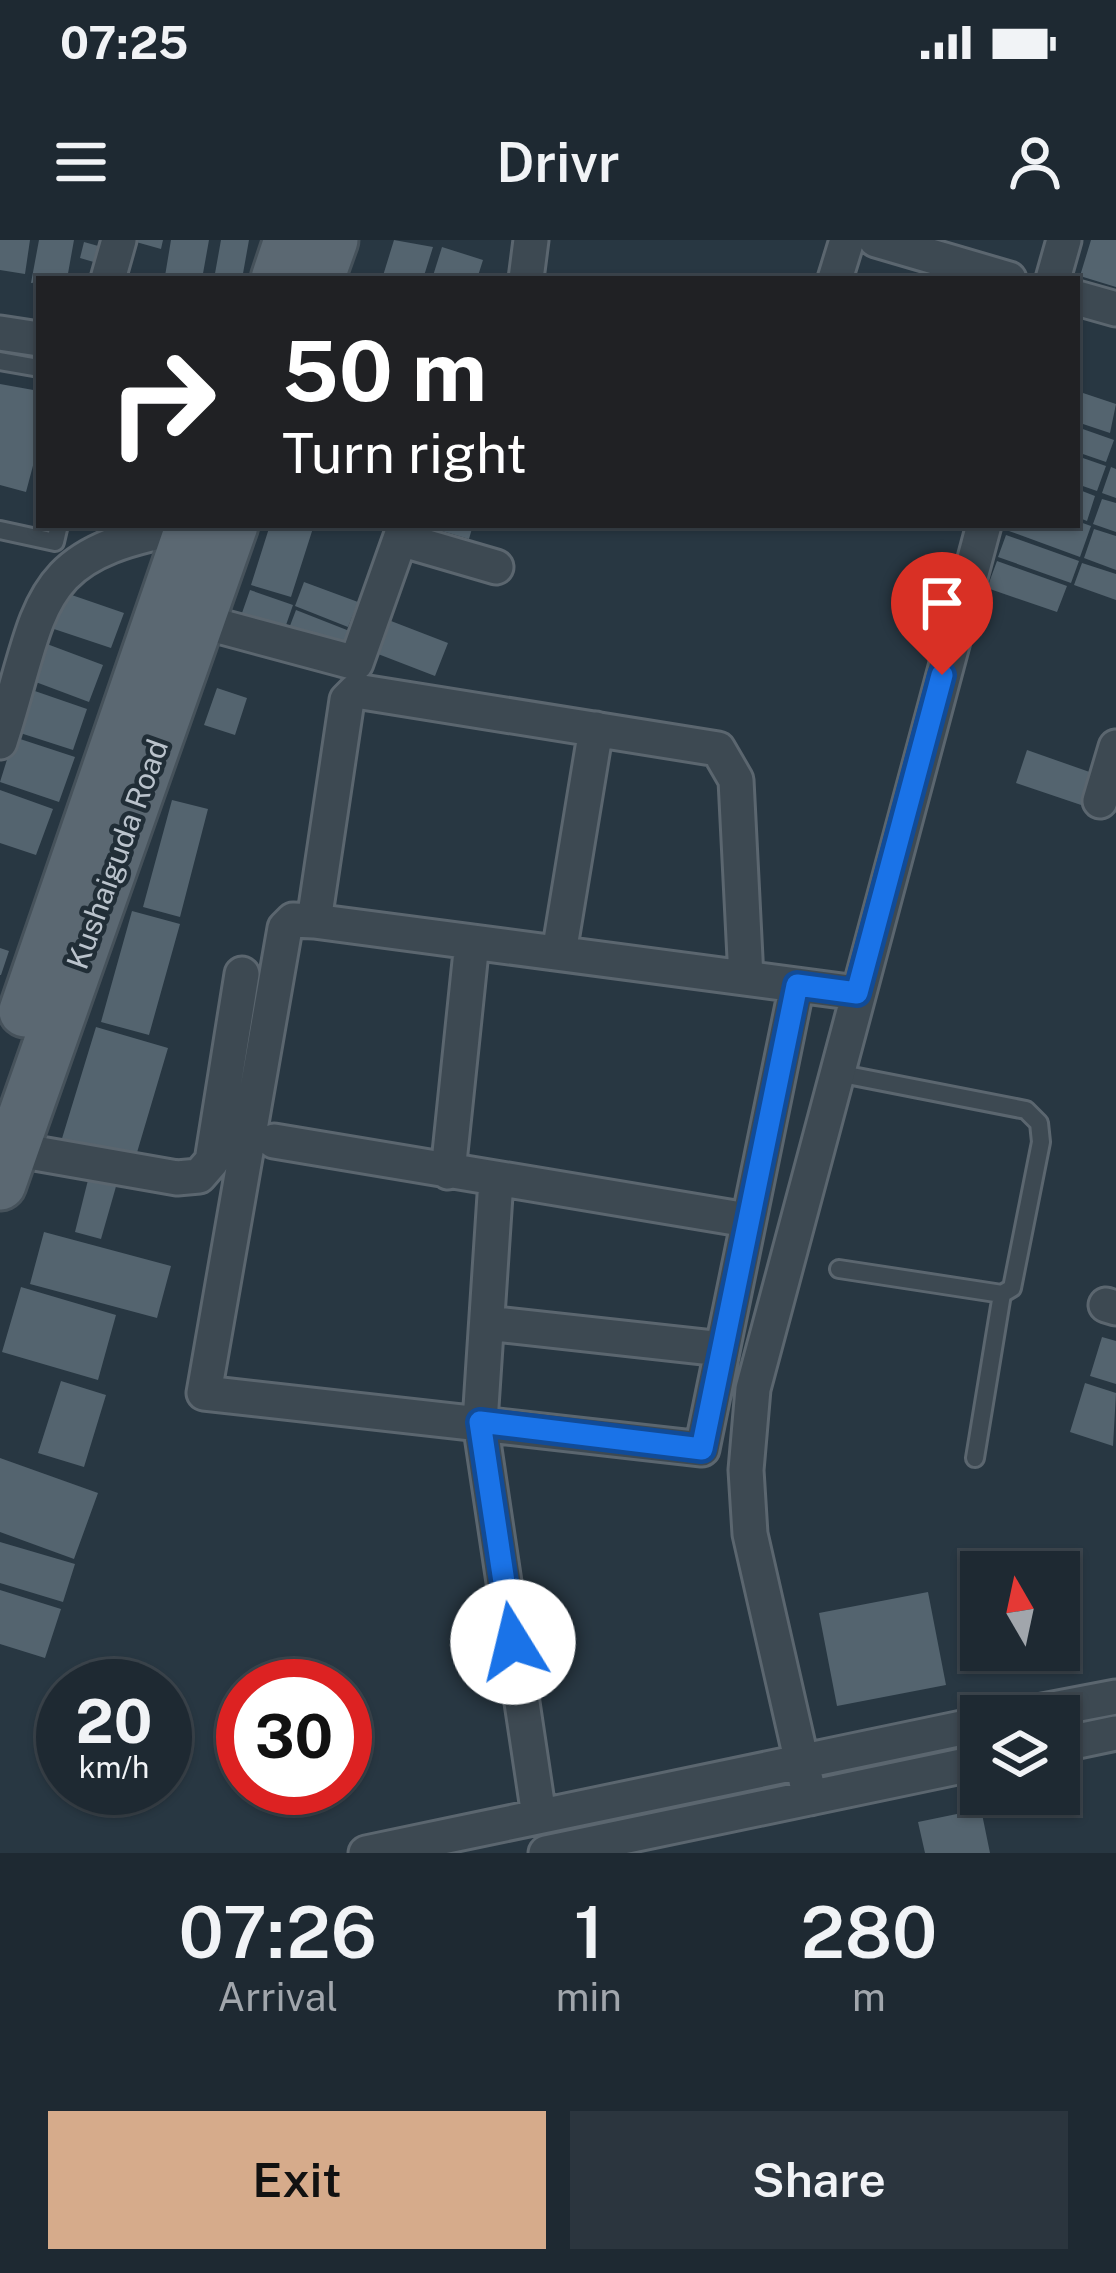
<!DOCTYPE html>
<html lang="en">
<head>
<meta charset="utf-8">
<style>
	body { margin:0; font-family:"Public Sans",sans-serif; background:#2b353e; color:#f1f3f6; height:100vh; display:flex; flex-direction:column; font-size:45px; white-space:nowrap }
	* { box-sizing:border-box; margin:0 }
	p { font-size:39px; color:#a1a6ac }
	.icon { flex:none; width:66px; height:66px; fill:none; stroke:currentColor; stroke-width:2; stroke-linecap:round; stroke-linejoin:round }
	.map { position:relative; height:1613px; overflow:hidden }
	.drawer { display:flex; flex-direction:column; background:#1e2932; flex:1 }
	.drawer>* { flex:none }
	.banner { position:absolute; left:36px; top:36px; width:1044px; height:252px; border-radius:0px; box-shadow:0 3px 9px #0004,0 0 0 3px #3c454d; background:#202124; color:#fff; overflow:hidden }
	.needle { width:78px; rotate:351deg }
	.controls { position:absolute; left:960px; top:1311px; display:grid; gap:24px }
	.controls a { display:grid; place-items:center; width:120px; height:120px; border-radius:0px; background:#1e2932; box-shadow:0 3px 9px #0004,0 0 0 3px #3c454d; font-size:60px }
	.speed { position:absolute; left:36px; top:1419px; display:flex; gap:24px; font-size:60px; font-weight:700; text-align:center }
	.speed>* { display:grid; place-content:center; width:156px; height:156px; border-radius:50%; background:#1e2932; box-shadow:0 3px 9px #0004,0 0 0 3px #3c454d; line-height:1 }
	.speed small { font-size:30px; font-weight:400 }
	.speed .limit { border:18px solid #d22; background:#fff; color:#111 }
	.pin { position:absolute; display:grid; place-items:center; width:102px; height:102px; color:#fff; margin:-123px -51px; border-radius:50% 50% 50% 0; rotate:-45deg; box-shadow:0 0 12px #0007 }
	.pin .icon { rotate:45deg }
	.me { position:absolute; width:132px; margin:-66px; rotate:351deg; stroke-linejoin:round; filter:drop-shadow(0 0 9px #0008) }
	.turn { display:flex; align-items:center; gap:42px; height:252px; padding:0 48px; font-size:54px }
	.turn .icon { width:156px; height:156px; stroke-width:2.5 }
	.turn b { display:block; font-size:84px; line-height:102px }
	.eta { display:flex; justify-content:space-evenly; align-items:center; height:204px; text-align:center }
	.eta b { font-size:72px; font-weight:600; line-height:84px }
	.primary-button { display:flex; gap:24px; margin-top:auto; padding:24px 48px }
	.primary-button a { flex:1; height:138px; border-radius:0px; background:#d6ab8b; color:#111; font-size:48px; font-weight:600; line-height:138px; text-align:center }
	.primary-button a+a { background:#2b353e; color:#f1f3f6 }
	.status { display:flex; justify-content:space-between; align-items:center; height:84px; padding:0 60px; background:#1e2932; direction:ltr }
	.status svg { height:33px; fill:currentColor }
	header { display:flex; justify-content:space-between; align-items:center; height:156px; padding:0 48px; background:#1e2932; font-size:54px; font-weight:600 }
	.map>svg:first-child { display:block }
	.building { fill:#54646f }
	.lines { fill:none; stroke-linecap:round; stroke-linejoin:round }
	.service-casing { stroke:#5b666f; stroke-width:22 }
	.minor-casing { stroke:#5b666f; stroke-width:39 }
	.primary-casing { stroke:#46525b; stroke-width:57 }
	.service { stroke:#3d4952; stroke-width:16 }
	.minor { stroke:#3d4952; stroke-width:33 }
	.primary { stroke:#5b6872; stroke-width:51 }
	.route-casing { stroke:#114b97; stroke-width:30 }
	.route { stroke:#1a73e8; stroke-width:21 }
	.labels { text-anchor:middle; dominant-baseline:central; stroke-width:9; stroke-linejoin:round; paint-order:stroke }
	.street-label { font-size:30px; fill:#bac3cc; stroke:#212e37 }
</style>
</head>
<body>
<div class="status"><b>07:25</b><svg viewBox="0 0 49 12"><path d="M0 12V9h3v3zM5 12V6h3v6zM10 12V3h3v9zM15 12V0h3v12zM26 1h20v11H26zM47 4h2v5h-2z"/></svg></div>
<header><svg class="icon" aria-label="menu" viewBox="0 0 24 24"><path d="M4 6h16M4 12h16M4 18h16"/></svg>Drivr<svg class="icon" aria-label="person" viewBox="0 0 24 24"><circle cx="12" cy="8" r="4"/><path d="M4 21q1-7 8-7t8 7"/></svg></header>
<div class="map">
<svg width="1116" height="1613" viewBox="0 0 1116 1613">
	<rect width="100%" height="100%" fill="#283742"/>
	<path class="building" d="M0,0H30L25,34L0,30Z
		M39,0H74L67,39L31,43Z
		M129,0H163L161,9Z
		M171,0H209L202,39L165,36Z
		M221,0H249L242,39H214Z
		M394,0L433,7L423,39H382Z
		M1091,0H1116V47L1080,36Z
		M84,2L109,9L104,25L80,18Z
		M442,7L483,20L477,39H432Z
		M0,144L39,151V203L26,252L0,245Z
		M1077,151L1116,164L1110,193L1077,182Z
		M1077,187L1114,200L1106,222L1077,212Z
		M1077,216L1106,226L1097,251L1077,244Z
		M1111,227L1116,229V258L1102,253Z
		M1077,249L1095,256L1087,281L1077,277Z
		M1102,259L1116,263V292L1093,284Z
		M1077,281L1091,286L1080,317L1009,291L1011,285Z
		M270,285H314L291,357L251,345Z
		M422,285H473L469,299Z
		M1094,289L1116,296V330L1084,318Z
		M1006,295L1079,321L1071,343L998,317Z
		M997,321L1067,346L1057,372L987,348Z
		M1082,323L1116,334V360L1074,345Z
		M304,342L358,362L348,387L295,366Z
		M250,350L293,365L285,388L242,373Z
		M63,352L124,373L111,408L51,388Z
		M296,370L352,392L344,413L288,391Z
		M391,381L448,403L435,436L378,414Z
		M47,404L103,425L89,462L33,441Z
		M217,448L247,458L235,495L204,485Z
		M29,449L87,469L73,510L14,491Z
		M14,497L75,517L59,562L0,542Z
		M1027,510L1101,536L1090,568L1016,543Z
		M0,550L53,569L36,615L0,603Z
		M172,560L208,569L180,677L143,667Z
		M132,671L180,684L149,795L101,782Z
		M0,708L9,711L1,735H0Z
		M96,787L168,808L133,926L60,905Z
		M89,936L117,943L101,999L75,992Z
		M44,992L171,1026L157,1078L30,1044Z
		M21,1047L116,1075L98,1140L2,1112Z
		M1102,1097L1116,1101V1144L1090,1136Z
		M61,1141L106,1155L84,1227L38,1213Z
		M1085,1143L1116,1153L1113,1206L1070,1192Z
		M0,1218L98,1253L74,1319L0,1292Z
		M0,1302L75,1324L63,1362L0,1343Z
		M0,1350L61,1369L45,1418L0,1404Z
		M928,1352L946,1445L837,1466L819,1373Z
		M981,1569L990,1613H925L918,1582Z"/>
	<g class="lines">
		<g class="service-casing">
			<path id="service" d="M0,121L39,128
				M0,290L55,302L59,285
				M837,833L1026,870L1039,883L1041,902L1012,1048L1002,1054L839,1029
				M975,1218L1002,1054"/>
		</g>
		<g class="minor-casing">
			<path id="minor" d="M876,0L1009,39
				M108,39L119,0
				M526,39L531,0
				M835,39L847,0
				M1053,39L1064,0
				M1077,58L1116,69
				M0,93L39,99
				M400,299L496,327
				M200,381L356,423L405,285
				M0,502C45,362 29,312 192,286
				M1100,561L1116,507
				M314,681L347,460L356,451L718,509L736,540L746,738
				M559,713L596,489
				M797,745L702,1209L204,1153L285,688L293,680L314,681L857,753
				M274,901L747,980
				M12,909L177,938L199,936L212,921L242,734
				M448,932L472,702
				M496,940L480,1182L539,1576
				M1106,1065L1116,1068
				M487,1083L722,1109
				M1016,1476L1116,1457
				M1059,1505L1116,1493
				M810,1558L750,1294L746,1230L753,1149L984,285
				M366,1613L981,1484
				M546,1613L981,1522"/>
		</g>
		<g class="primary-casing">
			<path id="primary" d="M277,39L290,0
				M318,39L332,0
				M25,771L192,285
				M0,944L232,285"/>
		</g>
		<use href="#service" class="service"/>
		<use href="#minor" class="minor"/>
		<use href="#primary" class="primary"/>
	</g>
	<g class="lines">
		<g class="route-casing">
			<path id="route" d="M513,1402L480,1182L702,1209L797,745L857,753L942,435"/>
		</g>
		<use href="#route" class="route"/>
	</g>
	<g class="labels">
		<g class="street-label">
			<text transform="translate(117 614) rotate(-70)">Kushaiguda Road</text>
		</g>
	</g>
</svg>
<div class="controls">
<a><svg class="needle" viewBox="-14 -14 28 28"><path d="M0-13l5 13h-10z" fill="#e53935"/><path d="M0 13l5-13h-10z" fill="#a1a6ac"/></svg></a>
<a><svg class="icon" aria-label="layers" viewBox="0 0 24 24"><path d="M12 4l9 5-9 5-9-5zM3 14l9 5 9-5"/></svg></a>
</div>
<div class="speed"><div>20<small>km/h</small></div><div class="limit">30</div></div>
<div class="pin" style="left:942px;top:435px;background:#d93025"><svg class="icon" aria-label="arrive" viewBox="0 0 24 24"><path d="M6 21V4h12l-3 4 3 4H6"/></svg></div>
<svg class="me" style="left:513px;top:1402px" viewBox="-20 -20 40 40"><circle r="19" fill="#fff"/><path d="M0-13L10 11 0 6-10 11z" fill="#1a73e8"/></svg>
<div class="banner">
<div class="turn"><svg class="icon" aria-label="right" viewBox="0 0 24 24"><path d="M7 20v-9h11M14 6l5 5-5 5"/></svg><div><b>50 m</b>Turn right</div></div>
</div>
</div>
<section class="drawer">
<div class="eta">
<div><b>07:26</b><p>Arrival</p></div>
<div><b>1</b><p>min</p></div>
<div><b>280</b><p>m</p></div>
</div>
<div class="primary-button"><a>Exit</a><a>Share</a></div>
</section>
</body>
</html>
